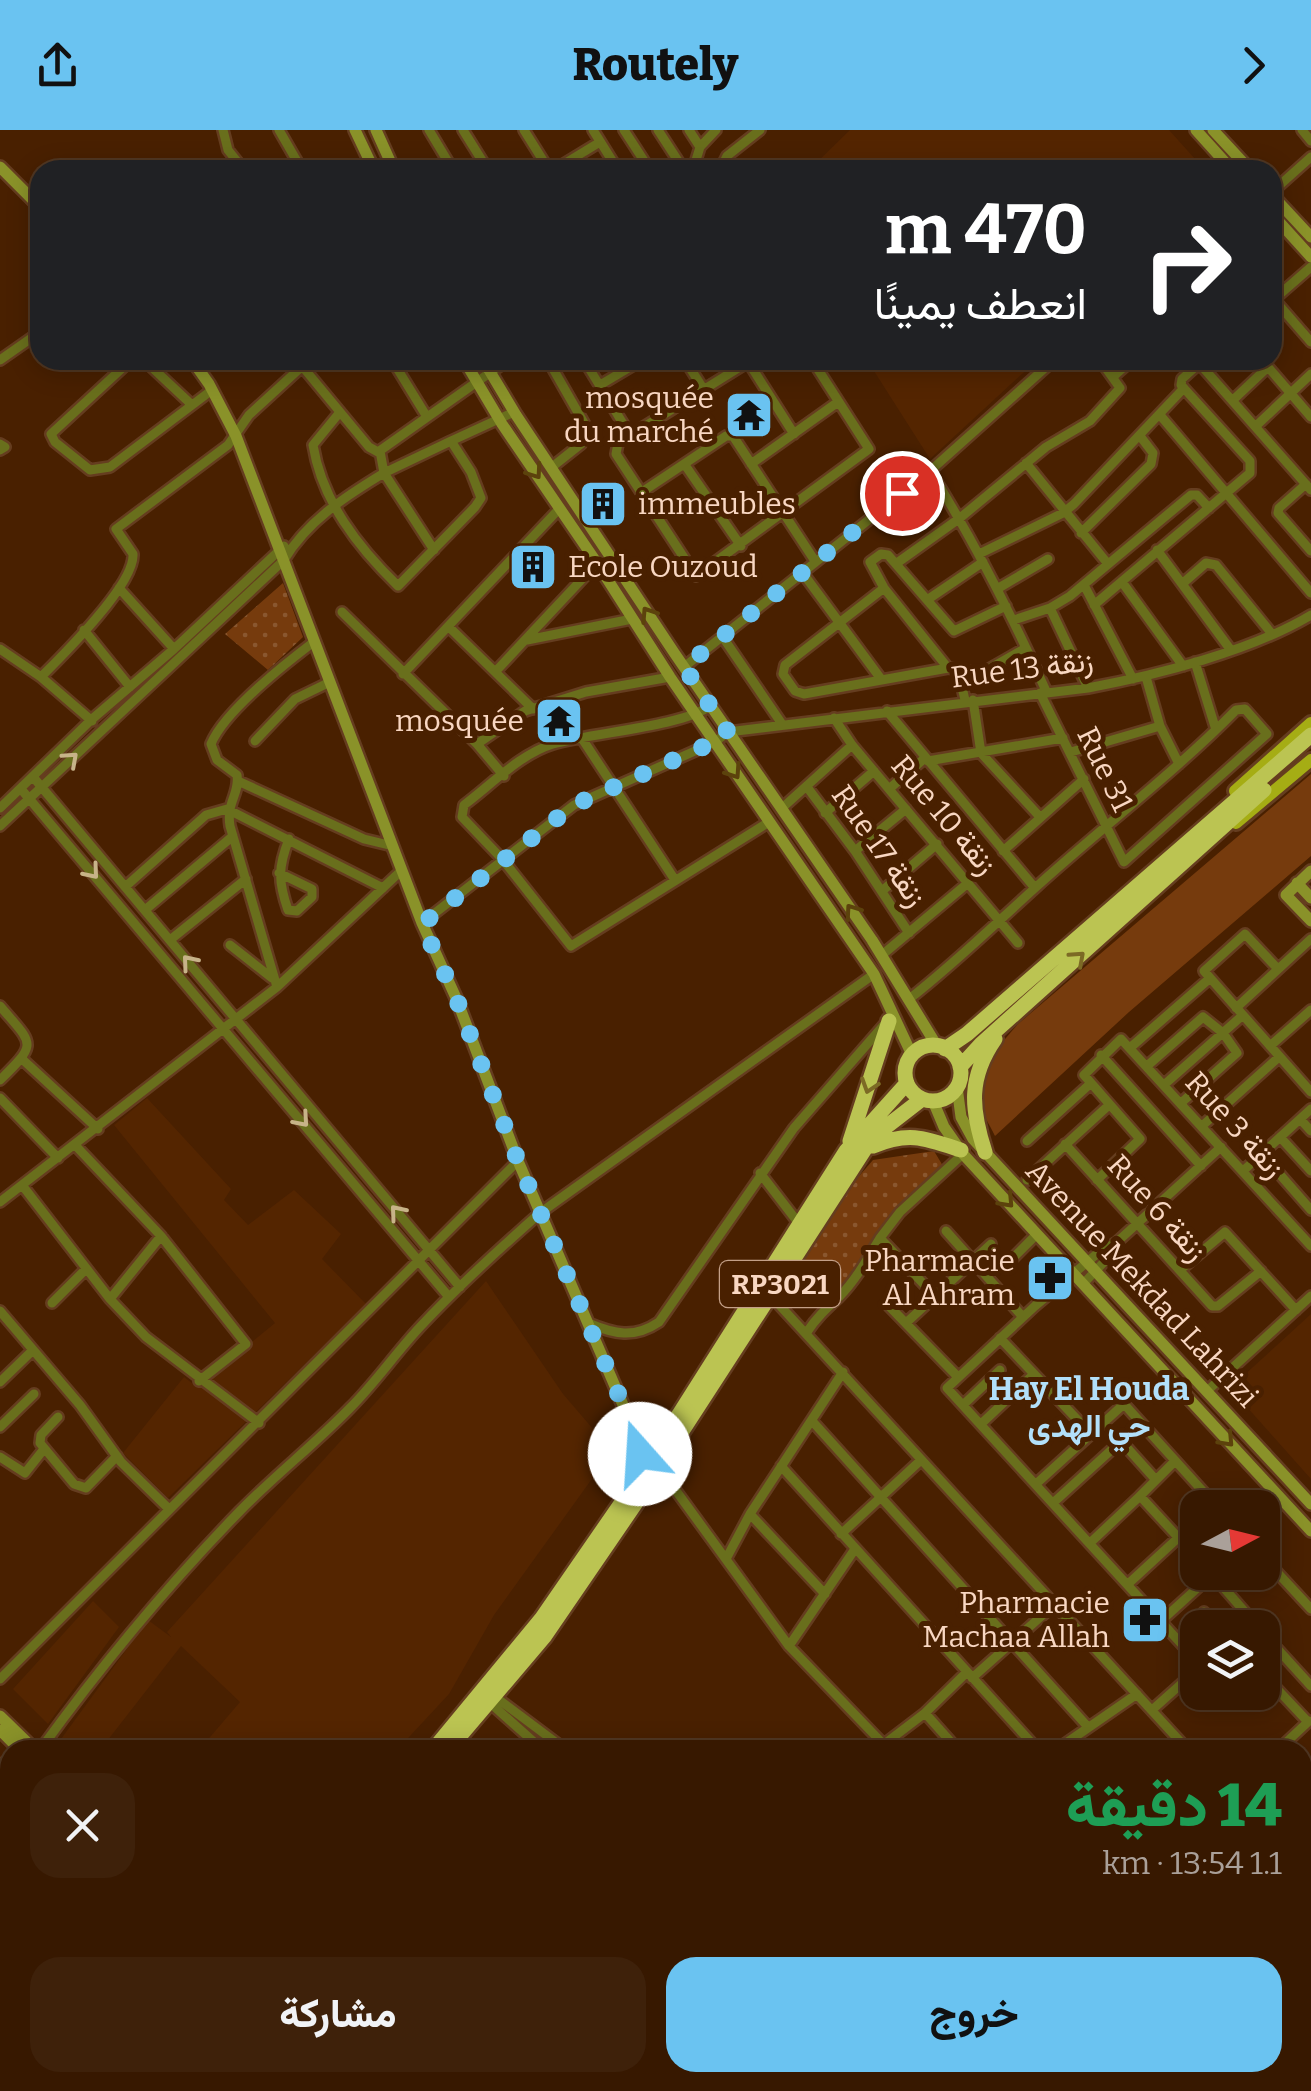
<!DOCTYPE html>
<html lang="ar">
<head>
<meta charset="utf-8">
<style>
	body { margin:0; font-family:Bitter,Vazirmatn,serif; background:#3e210a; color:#f1f3f6; direction:rtl; height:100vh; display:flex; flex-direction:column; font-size:38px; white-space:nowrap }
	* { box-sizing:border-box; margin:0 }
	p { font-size:32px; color:#aaa099 }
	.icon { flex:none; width:55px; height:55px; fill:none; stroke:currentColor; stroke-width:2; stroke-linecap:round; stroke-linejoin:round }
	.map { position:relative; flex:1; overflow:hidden; direction:ltr }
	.panel { position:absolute; left:0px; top:1610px; width:1312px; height:352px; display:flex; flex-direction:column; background:#371800; border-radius:30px 30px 0 0; box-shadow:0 5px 25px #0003,0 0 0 2px #513722; direction:rtl }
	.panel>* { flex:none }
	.top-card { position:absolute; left:30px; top:30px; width:1252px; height:210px; border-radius:30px; box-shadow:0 5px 25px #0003,0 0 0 2px #513722; direction:rtl; background:#202124; color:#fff; overflow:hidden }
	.needle { width:65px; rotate:83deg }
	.tools { position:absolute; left:1180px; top:1360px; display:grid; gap:20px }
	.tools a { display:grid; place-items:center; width:100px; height:100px; border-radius:20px; background:#371800; box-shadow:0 5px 25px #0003,0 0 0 2px #513722; font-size:50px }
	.pin { position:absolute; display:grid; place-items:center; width:85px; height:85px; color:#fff; margin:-42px; border:5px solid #fff; border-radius:50%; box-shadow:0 2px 10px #0007 }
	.me { position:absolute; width:110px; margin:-55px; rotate:341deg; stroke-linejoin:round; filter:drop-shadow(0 0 8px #0008) }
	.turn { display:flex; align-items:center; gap:35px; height:210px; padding:0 30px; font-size:45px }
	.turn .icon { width:130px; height:130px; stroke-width:2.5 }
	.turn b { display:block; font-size:70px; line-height:85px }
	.round { display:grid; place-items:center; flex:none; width:105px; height:105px; border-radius:30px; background:#3e210a }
	.head { display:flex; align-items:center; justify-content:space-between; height:170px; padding:0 30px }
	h1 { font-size:60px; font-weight:800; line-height:75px; color:#1e9e55 }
	.primary-button { display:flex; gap:20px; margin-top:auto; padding:20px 30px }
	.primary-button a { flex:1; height:115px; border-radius:30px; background:#6ac3f1; color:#111; font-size:40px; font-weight:800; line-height:115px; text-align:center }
	.primary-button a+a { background:#3e210a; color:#f1f3f6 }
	header { display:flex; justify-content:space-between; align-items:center; height:130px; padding:0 30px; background:#6ac3f1; color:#111; font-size:45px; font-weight:800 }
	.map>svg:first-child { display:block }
	.built { fill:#542500 }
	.grass { fill:#763b0d }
	.park { fill:url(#park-dots) }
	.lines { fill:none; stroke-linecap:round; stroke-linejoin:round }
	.street-casing { stroke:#653d1f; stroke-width:14 }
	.secondary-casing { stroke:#653d1f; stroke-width:16 }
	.primary-casing { stroke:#653d1f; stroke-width:18 }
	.highway-casing { stroke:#653d1f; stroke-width:20 }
	.street { stroke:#696f1c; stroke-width:9 }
	.secondary { stroke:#8a9229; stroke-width:11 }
	.primary { stroke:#a5ad14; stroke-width:12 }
	.highway { stroke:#bbc452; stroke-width:15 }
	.oneway { stroke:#5c420c }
	.oneway2 { stroke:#c7b388 }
	.oneway3 { stroke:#7c6a25 }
	.route { stroke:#6ac3f1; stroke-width:18; stroke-dasharray:0 32.4 }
	.labels { text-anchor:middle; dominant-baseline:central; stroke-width:10; stroke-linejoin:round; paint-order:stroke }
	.shield { fill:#492000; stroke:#c4a088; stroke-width:2.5 }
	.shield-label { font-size:28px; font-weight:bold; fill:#f9d7c2 }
	.poi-label { font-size:30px; fill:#f9d7c2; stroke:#492000; text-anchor:end }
	.street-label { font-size:30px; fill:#f9d7c2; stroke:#492000 }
	.neighbourhood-label { font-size:32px; font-weight:bold; fill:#b2e0fa; stroke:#492000 }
</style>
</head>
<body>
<header><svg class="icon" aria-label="forward" viewBox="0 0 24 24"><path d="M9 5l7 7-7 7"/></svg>Routely<svg class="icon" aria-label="share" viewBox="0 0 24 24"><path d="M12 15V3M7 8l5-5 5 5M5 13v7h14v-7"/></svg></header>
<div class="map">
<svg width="1311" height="1961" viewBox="0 0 1311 1961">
	<defs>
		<pattern id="park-dots" width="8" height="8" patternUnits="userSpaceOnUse" patternTransform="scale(2.5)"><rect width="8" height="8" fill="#763b0d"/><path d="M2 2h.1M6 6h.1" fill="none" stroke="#8a572f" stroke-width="1.8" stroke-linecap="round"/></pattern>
	</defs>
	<rect width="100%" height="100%" fill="#492000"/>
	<path class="built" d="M850,0H1169L1205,40H809Z
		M867,230H1037L930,329Z
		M147,968L231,1059L224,1070L248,1095L294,1060L341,1104L322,1129L366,1174L168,1368L123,1323L184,1247L197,1257L275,1193L114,995Z
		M486,1151L563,1264L612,1321L494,1485L449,1564L397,1620H199L240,1572L181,1516L100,1620H53L148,1490L171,1507L167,1502Z
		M1311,1184V1349L1230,1258Z
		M93,1471L119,1497L48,1594L13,1559Z
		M211,1952H473L479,1961H205Z"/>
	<path class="grass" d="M1311,644V726L1129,882L995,1006C990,995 980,981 979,970C976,940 1000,915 1018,894Z
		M1311,1883V1961H1160L1176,1953L1302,1952L1303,1888Z"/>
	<path class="park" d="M283,453L303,507L268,540L225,504Z
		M934,1021L943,1036L898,1082L842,1166L791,1138L828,1082L873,1030Z
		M1095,1952L1103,1961H910L903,1953Z"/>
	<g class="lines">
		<g class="street-casing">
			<path id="street" d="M223,0L228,20L244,40
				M279,0L302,40
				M429,0L453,40
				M463,0L488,40
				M524,0L549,40
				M593,0L618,40
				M624,0L650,40
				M658,0L684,40
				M689,0L700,17
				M1302,0L1311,11
				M554,40L600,12
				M693,40L700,17L716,0
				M720,40L727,26L760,0
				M1272,62L1311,27
				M1272,167L1311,212
				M1272,171L1311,137
				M0,230L40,202
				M131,230L51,304L55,312L90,340L110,337L212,260
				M144,230L192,275
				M392,230L427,287
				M548,230L588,300L581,314L552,337
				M584,230L630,305
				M685,230L704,260
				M747,230L794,304
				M1262,230L1311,287
				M748,232L618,313L616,324L696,446L869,319L812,230
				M1199,233L1311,360
				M302,236L369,317L378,322L508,230
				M1114,246L1132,230
				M600,255L642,230
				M1233,270L1268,237
				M340,282L313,315C322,371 358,417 398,456L475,377L481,368L471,342L451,311L384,343L434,420
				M1160,285L1311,463
				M1257,295L1311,244
				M451,311L514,282
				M0,314L5,317L0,320
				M1026,333L1108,434
				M751,334L838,272
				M685,335L741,416
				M930,341C975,412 1012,486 1047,563
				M1306,354L1279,378L1278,383L1311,421
				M642,362L726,306H733L815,431
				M1081,403L1151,334L1153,323L1140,306
				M1157,420L1230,519
				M979,424L1063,383L1074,374L1184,258
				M897,433L960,388L1046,317L1090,291L1120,258L1100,230
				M802,442L881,549
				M1122,452L1183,536
				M1182,454L1206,433L1216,435L1272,504
				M1084,455L1133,549
				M119,458L174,519
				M884,458L785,535L783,544L795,561L804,564L948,538L982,543L1026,518
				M997,459L1048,429
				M927,470L983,432
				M1094,475L1250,343V331L1181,255L1182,249L1203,230
				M1050,478L1088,558
				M342,482L477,614L504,646
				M1014,490L1050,478L1070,466L1191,365H1197L1209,378
				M449,497L533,579
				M84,500L130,557
				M722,506L782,594
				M527,510L632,489
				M0,519L41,547L92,591
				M1195,532L1216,600
				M684,537L930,341L1054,230
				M948,538L884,458L870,432L881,424L888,425L954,501L1006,476
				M958,540L965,570
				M496,541L599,431
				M403,544L560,378
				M41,547C63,525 135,454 133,424L116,399L228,315L249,285L309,230
				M1146,547L1160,596L1179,634
				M973,570L981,623L1040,687
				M710,576C680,597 595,602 553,614C520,624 491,655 464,675L462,687L503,730L571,816L769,692
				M887,581L1035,758
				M834,588L852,615L1018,813
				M581,607L675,750
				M255,611L295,569L330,552
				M477,614L525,581L586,562L670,547
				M1071,622L1160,596
				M928,631L1063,608
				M34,648L460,1157
				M238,651L364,709L393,716
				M807,657L855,721L909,803
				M21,659L449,1167
				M889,659L925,628
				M0,678L91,590L174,519L284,416
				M781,679L852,615
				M825,683L874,641
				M0,696L284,430C307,391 346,366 384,343L380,321
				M855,721L906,679
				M1003,721L1084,649
				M279,743L312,759V767L297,781L288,780C278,751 278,737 289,709
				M125,757L206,685L227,679L383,758
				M882,761L937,714
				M145,780L233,706
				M422,793L574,675L715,612L728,602L1088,558C1157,545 1251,521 1311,485
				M170,810L246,749
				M230,815L272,848
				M882,825L968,753
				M1278,839L1245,804L1204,841L1311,962
				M277,857L230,696C226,672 240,664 237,645L217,630L211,614C224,582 286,533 315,511
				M908,870C953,835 993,796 1035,758C1101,698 1173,644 1236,580L1245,579L1267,604L1124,732L1040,563
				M0,876C33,915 39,912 0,950
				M1236,878L1311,809
				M1270,916L1311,880
				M1131,917L1209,849
				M1101,925L1201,1036
				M22,929L98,999
				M1147,936L1203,887L1223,903L1237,923L1181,973
				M1165,954L1243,885
				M0,968L58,1028
				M1300,989L1311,1001
				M1202,996L1279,927
				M1280,1007L1311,1041
				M1027,1011L1090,954
				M1065,1014L1212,1176H1218L1261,1141
				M75,1015L161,1106L246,1214L199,1251
				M1262,1024L1311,1080
				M1243,1041L1311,979
				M760,1043L800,1095
				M1027,1050L1109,975
				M1097,1050L1140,1009L1084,945L1121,909L1311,1116
				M22,1055L110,1169L146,1207L259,1293
				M0,1072L277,857L402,740
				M946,1101L1023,1187
				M1008,1133L1037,1104
				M1180,1140L1225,1102L1296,1180
				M1083,1154L1105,1131L1109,1119
				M935,1166L880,1108L900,1082L963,1024
				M772,1167L1188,1620
				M110,1169L161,1106
				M52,1173L86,1139
				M889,1176L958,1247
				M0,1181L80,1275L121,1332L169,1379
				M588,1193C614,1204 634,1209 659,1192L794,998L883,896
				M906,1193L991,1114
				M807,1202C817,1187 826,1179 839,1167C856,1150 868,1128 880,1108
				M1000,1208L1090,1303
				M0,1252L33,1220
				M1207,1261L1311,1166
				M963,1275L1000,1240
				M58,1287L41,1305L40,1313L74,1354L86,1358L117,1326
				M813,1292L1088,1597
				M981,1294L1034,1244
				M0,1297L34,1264
				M1121,1311L1156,1350
				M0,1327L25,1343L44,1319
				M781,1336L1038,1620
				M667,1342L674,1358L789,1516L889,1620
				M1036,1354L1124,1274L1218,1378
				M1140,1366L1175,1331
				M1053,1373L1141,1293
				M750,1384L825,1464
				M841,1404L921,1330
				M1090,1413L1140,1366L1198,1429
				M1262,1426L1311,1479
				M726,1429L750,1384L843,1242
				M1210,1442L1259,1498
				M1128,1454L1178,1408
				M1204,1482L1218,1498
				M1161,1491L1215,1442
				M1262,1502L1311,1556
				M789,1516L855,1419
				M1198,1532L947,1258L1035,1176L1098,1123L1117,1112L1221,1017
				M1262,1543L1308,1592
				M972,1548L1055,1474
				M0,1549L518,1031
				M494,1566L566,1620
				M489,1572L543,1620
				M1152,1580L1198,1539
				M925,1583L958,1620
				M883,1615L925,1583L967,1542
				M40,1620C101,1536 167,1456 239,1382C274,1346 315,1314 350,1278C375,1253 395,1224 419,1198C457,1157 498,1120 540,1083L874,844
				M1056,1620L1137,1564
				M1278,1620L1309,1591
				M0,1636L10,1628
				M1302,1688L1311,1684
				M1302,1724L1311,1720
				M1302,1738L1311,1747
				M1302,1842L1311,1838
				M1302,1875L1311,1871
				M861,1952L869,1961
				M883,1952L890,1961
				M1102,1952L1109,1961
				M1204,1952L1205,1961
				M1123,1961L1138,1952"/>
		</g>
		<g class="secondary-casing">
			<path id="secondary" d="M355,0L374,40
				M376,0L394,40
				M1196,0L1232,40
				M1213,0L1250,40
				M0,37L40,77
				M1272,65L1311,107
				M1272,84L1311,127
				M192,230L209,254L236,306L422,793L457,870L518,1031L636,1305L640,1324
				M464,230L502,294L597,433L670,547L874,844L912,925
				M483,230L516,285L675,524L872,810L937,916
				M1311,741L1286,765L1311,791
				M1297,753L1311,768
				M957,957L961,987L973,1009L1311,1374
				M933,971L944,997L963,1024L1311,1401
				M0,1586L35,1620
				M0,1600L20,1620"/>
		</g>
		<g class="primary-casing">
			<path id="primary" d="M1235,661L1311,593
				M1236,693L1311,630"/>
		</g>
		<g class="highway-casing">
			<path id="highway" d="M905 943a28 28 0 1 1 56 0a28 28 0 1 1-56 0Z
				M945,919L967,904L1311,605
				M960,937L981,914L1264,660
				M850,1011L889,891
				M873,1016C909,1001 925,1008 961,1020
				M985,1022C971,979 968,948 995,909
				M433,1620L542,1488L629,1362L640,1324L655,1319L680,1283L846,1021L907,953
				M448,1620L544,1507L646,1358L666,1343V1326L865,1019L882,1000L922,969
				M0,1923L10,1927
				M68,1952L92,1961
				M116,1961L136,1955L152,1961
				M165,1961L167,1952"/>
		</g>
		<use href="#street" class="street"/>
		<use href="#secondary" class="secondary"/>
		<use href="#primary" class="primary"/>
		<use href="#highway" class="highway"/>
	</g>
	<defs><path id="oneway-chevron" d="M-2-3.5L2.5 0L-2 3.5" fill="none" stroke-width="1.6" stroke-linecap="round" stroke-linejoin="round" transform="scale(2.5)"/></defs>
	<g class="oneway">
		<use href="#oneway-chevron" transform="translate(535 342) rotate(55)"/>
		<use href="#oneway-chevron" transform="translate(648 484) rotate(-123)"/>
		<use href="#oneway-chevron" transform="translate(734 642) rotate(56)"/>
		<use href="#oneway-chevron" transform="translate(852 781) rotate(-125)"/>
		<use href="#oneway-chevron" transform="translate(1007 1071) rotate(47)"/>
		<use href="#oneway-chevron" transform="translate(1227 1310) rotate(47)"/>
	</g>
	<g class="oneway2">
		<use href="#oneway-chevron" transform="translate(71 629) rotate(-42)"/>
		<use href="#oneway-chevron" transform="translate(92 742) rotate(50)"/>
		<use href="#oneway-chevron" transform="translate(189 832) rotate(-130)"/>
		<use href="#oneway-chevron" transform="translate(302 990) rotate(49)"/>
		<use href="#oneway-chevron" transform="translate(397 1082) rotate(-130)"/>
	</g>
	<g class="oneway3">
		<use href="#oneway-chevron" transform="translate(1078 828) rotate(-42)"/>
		<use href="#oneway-chevron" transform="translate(869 956) rotate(108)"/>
	</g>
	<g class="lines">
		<path class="route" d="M640,1324L636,1305L518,1031L457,870L422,794L574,675L714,612L728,602L684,537L902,363"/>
	</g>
	<defs>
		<g id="temple-square" transform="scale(2.5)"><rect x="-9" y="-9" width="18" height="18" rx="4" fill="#6ac3f1" stroke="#492000"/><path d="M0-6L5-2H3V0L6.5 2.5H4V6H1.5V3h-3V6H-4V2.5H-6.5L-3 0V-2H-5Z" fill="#111"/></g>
		<g id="building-square" transform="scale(2.5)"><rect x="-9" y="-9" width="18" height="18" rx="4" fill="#6ac3f1" stroke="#492000"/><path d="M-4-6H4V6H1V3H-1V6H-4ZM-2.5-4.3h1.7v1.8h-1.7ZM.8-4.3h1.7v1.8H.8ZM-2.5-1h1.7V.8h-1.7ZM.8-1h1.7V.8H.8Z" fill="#111"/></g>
		<g id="pharmacy-square" transform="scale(2.5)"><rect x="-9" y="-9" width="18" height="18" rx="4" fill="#6ac3f1" stroke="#492000"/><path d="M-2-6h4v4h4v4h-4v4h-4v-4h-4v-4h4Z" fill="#111"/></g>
	</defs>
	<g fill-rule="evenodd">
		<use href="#temple-square" x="749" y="285"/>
		<use href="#building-square" x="603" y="374"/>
		<use href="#building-square" x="533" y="437"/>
		<use href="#temple-square" x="559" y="591"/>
		<use href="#pharmacy-square" x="1050" y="1148"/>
		<use href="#pharmacy-square" x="1145" y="1490"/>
	</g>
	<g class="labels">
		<rect class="shield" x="720" y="1131" width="120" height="46" rx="8"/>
		<g class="shield-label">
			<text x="780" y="1154">RP3021</text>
		</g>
		<g class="poi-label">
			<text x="714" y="268">mosquée<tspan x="714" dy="34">du marché</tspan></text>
			<text x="638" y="374" text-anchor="start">immeubles</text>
			<text x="568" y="437" text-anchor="start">Ecole Ouzoud</text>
			<text x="524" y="591">mosquée</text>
			<text x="1015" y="1131">Pharmacie<tspan x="1015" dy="34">Al Ahram</tspan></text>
			<text x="1110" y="1473">Pharmacie<tspan x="1110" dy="34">Machaa Allah</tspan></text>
		</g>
		<g class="street-label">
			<text transform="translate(1022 539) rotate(-7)">Rue 13 زنقة</text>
			<text transform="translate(1105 639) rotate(64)">Rue 31</text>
			<text transform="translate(944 685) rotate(50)">Rue 10 زنقة</text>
			<text transform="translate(879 716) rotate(55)">Rue 17 زنقة</text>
			<text transform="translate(1235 995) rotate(48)">Rue 3 زنقة</text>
			<text transform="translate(1157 1078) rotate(48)">Rue 6 زنقة</text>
			<text transform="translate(1142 1154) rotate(47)">Avenue Mekdad Lahrizi</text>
		</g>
		<g class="neighbourhood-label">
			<text x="1089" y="1259">Hay El Houda<tspan x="1089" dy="37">حي الهدى</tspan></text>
		</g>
	</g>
</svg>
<div class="tools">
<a><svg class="needle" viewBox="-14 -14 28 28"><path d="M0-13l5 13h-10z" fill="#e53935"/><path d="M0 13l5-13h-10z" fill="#aaa099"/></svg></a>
<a><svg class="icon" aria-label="layers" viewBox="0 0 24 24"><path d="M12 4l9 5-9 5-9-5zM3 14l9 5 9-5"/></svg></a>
</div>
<div class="pin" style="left:902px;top:363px;background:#d93025"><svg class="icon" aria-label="arrive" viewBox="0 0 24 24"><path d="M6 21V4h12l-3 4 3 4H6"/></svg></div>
<svg class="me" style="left:640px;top:1324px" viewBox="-20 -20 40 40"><circle r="19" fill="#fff"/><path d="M0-13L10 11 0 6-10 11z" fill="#6ac3f1"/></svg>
<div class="top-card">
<div class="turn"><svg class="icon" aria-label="right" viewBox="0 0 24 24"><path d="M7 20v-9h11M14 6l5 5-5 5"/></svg><div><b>470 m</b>انعطف يمينًا</div></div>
</div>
<section class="panel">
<div class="head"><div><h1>14 دقيقة</h1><p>1.1 km · 13:54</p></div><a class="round"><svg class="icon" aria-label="close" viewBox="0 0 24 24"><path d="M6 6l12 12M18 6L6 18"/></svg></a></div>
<div class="primary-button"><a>خروج</a><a>مشاركة</a></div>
</section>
</div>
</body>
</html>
